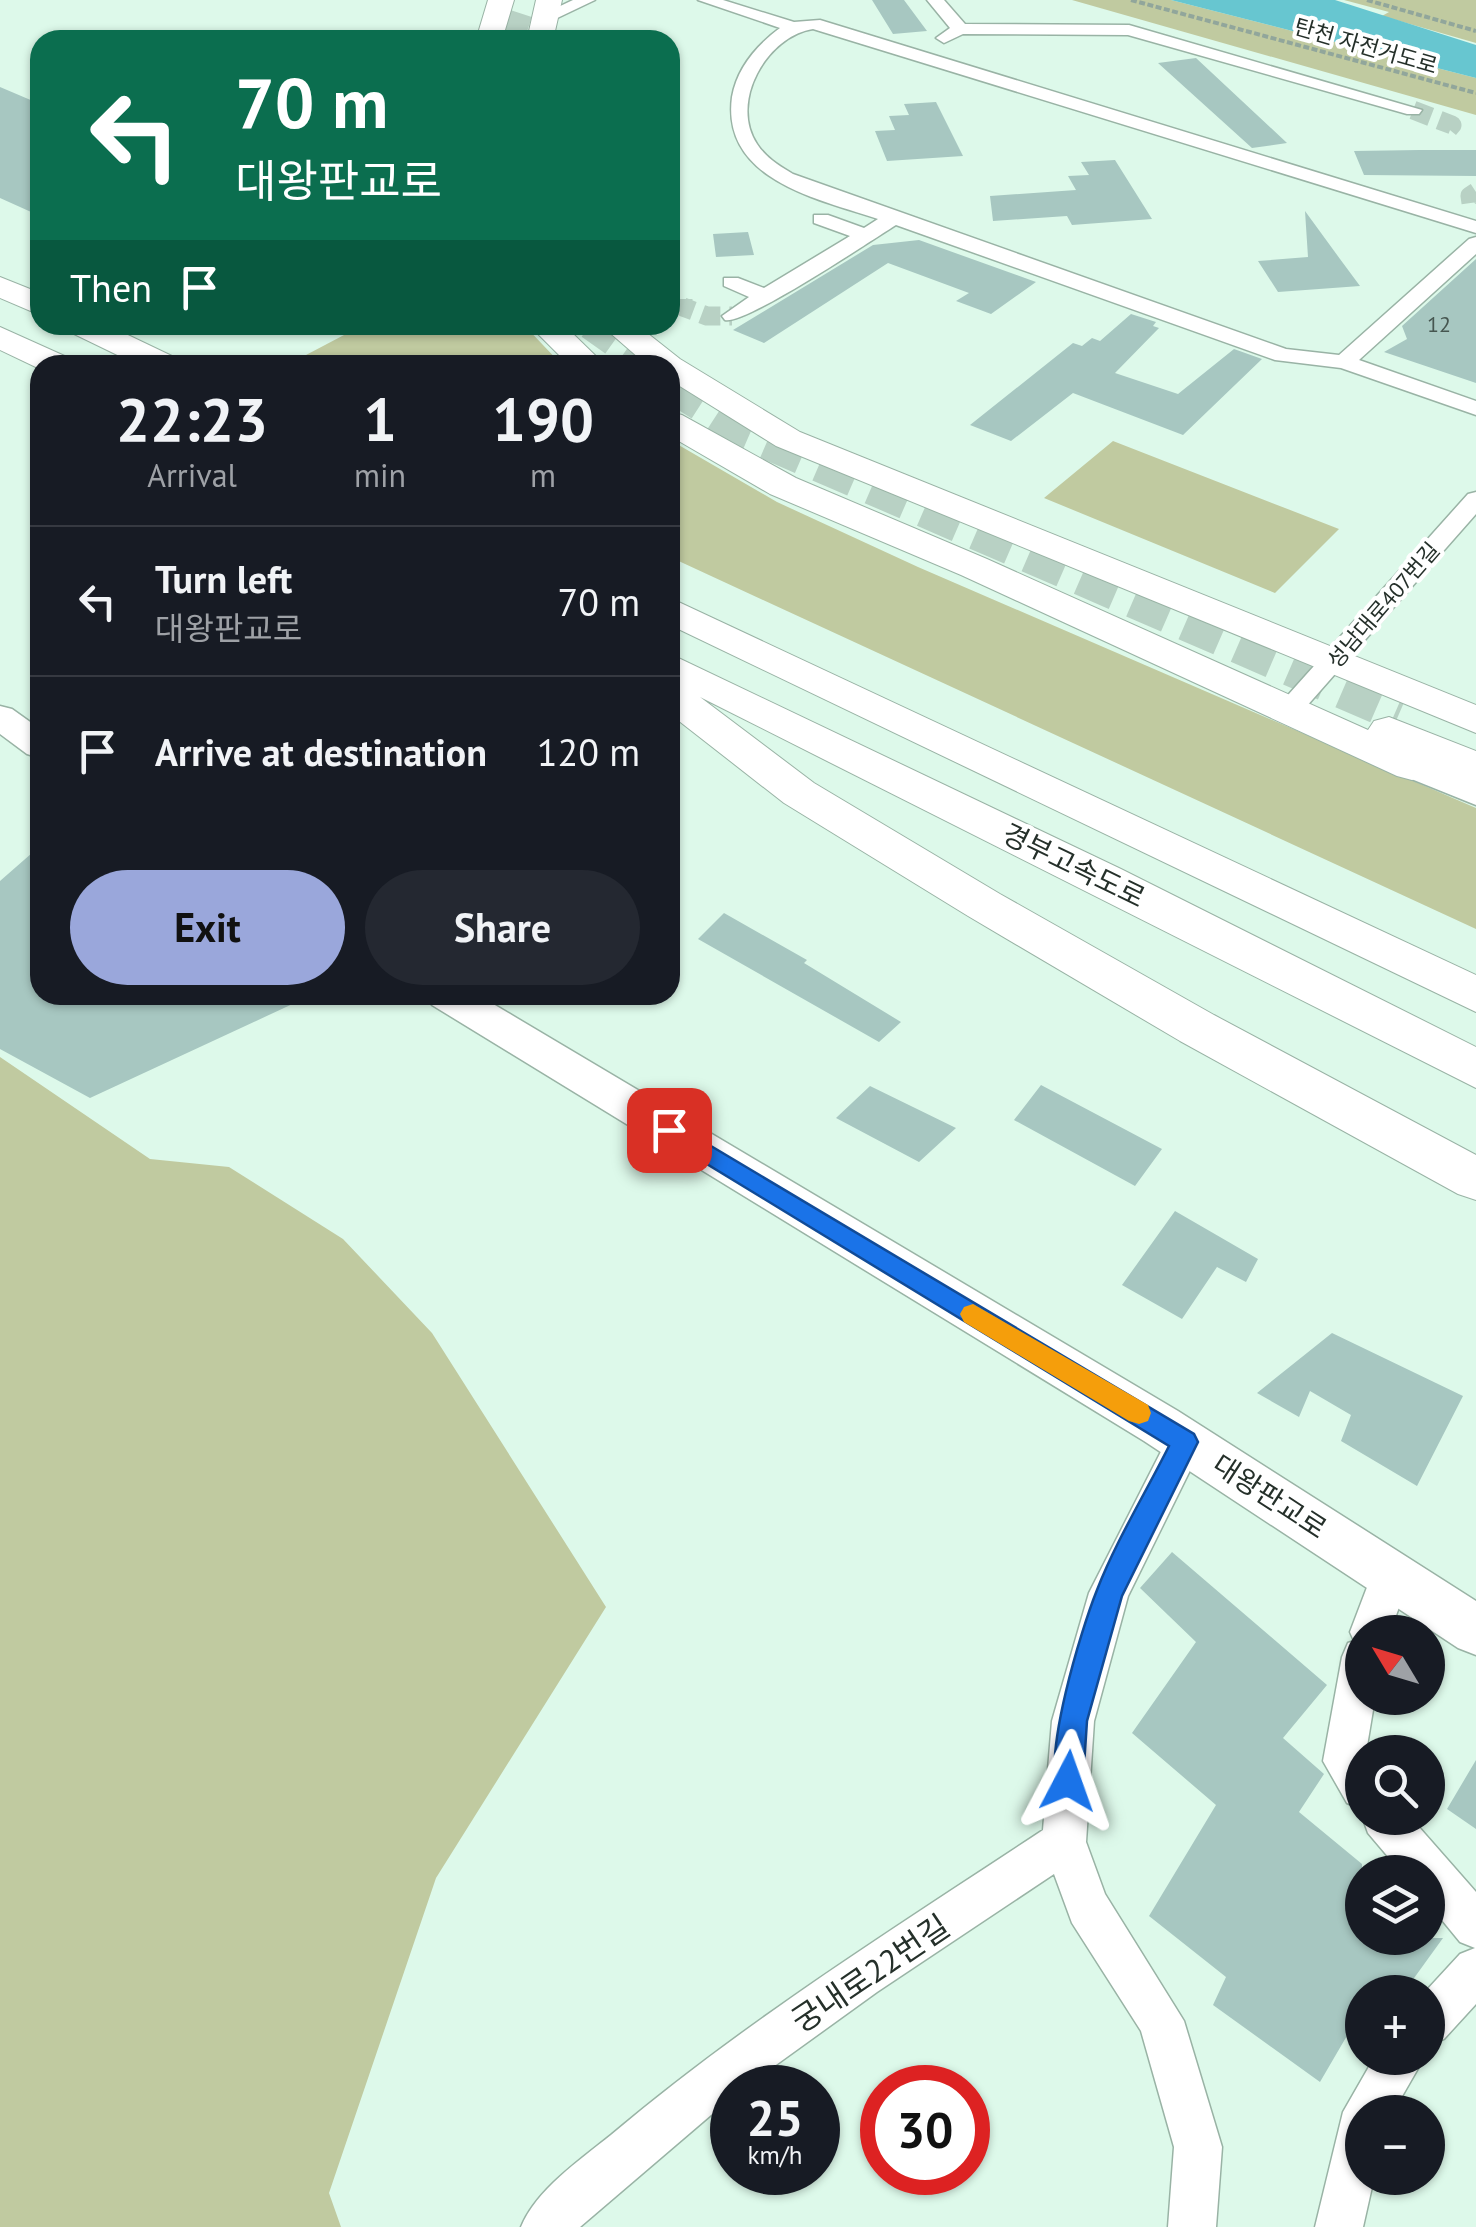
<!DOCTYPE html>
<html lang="en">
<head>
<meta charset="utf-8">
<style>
	body { margin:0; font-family:"PT Sans","Noto Sans KR",sans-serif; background:#242831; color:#f1f3f6; height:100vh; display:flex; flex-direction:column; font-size:38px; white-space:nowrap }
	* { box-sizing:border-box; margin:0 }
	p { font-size:32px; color:#9ea1a6 }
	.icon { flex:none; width:55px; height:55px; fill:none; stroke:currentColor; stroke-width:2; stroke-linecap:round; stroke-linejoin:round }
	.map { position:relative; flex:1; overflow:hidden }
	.details { position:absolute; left:30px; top:355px; width:650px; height:650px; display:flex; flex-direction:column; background:#171b24; border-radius:30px; box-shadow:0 2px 8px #0004 }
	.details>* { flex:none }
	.banner { position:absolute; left:30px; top:30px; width:650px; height:305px; border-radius:30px; box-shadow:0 2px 8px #0004; background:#0b6e4f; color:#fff; overflow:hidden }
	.needle { width:65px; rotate:308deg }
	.fabs { position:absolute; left:1345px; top:1615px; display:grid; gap:20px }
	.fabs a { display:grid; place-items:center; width:100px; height:100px; border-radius:50%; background:#171b24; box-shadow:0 2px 8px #0004; font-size:50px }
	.speed { position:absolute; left:710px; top:2065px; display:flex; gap:20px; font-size:50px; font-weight:700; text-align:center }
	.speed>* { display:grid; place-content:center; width:130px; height:130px; border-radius:50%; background:#171b24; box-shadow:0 2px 8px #0004; line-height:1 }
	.speed small { font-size:25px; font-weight:400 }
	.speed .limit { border:15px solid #d22; background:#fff; color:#111 }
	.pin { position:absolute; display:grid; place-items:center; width:85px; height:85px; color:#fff; margin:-42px; border-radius:20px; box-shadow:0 5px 15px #0006 }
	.me { position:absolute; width:110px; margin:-55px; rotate:4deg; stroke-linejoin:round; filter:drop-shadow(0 0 8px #0008) }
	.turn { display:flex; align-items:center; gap:35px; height:210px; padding:0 40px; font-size:45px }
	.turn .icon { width:130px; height:130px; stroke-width:2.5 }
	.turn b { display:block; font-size:70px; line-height:85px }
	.then { display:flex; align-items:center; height:95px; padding:0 40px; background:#0003; gap:20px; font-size:38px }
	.eta { display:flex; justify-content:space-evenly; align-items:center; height:170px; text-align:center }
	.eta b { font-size:60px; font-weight:700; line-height:70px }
	.action { display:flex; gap:20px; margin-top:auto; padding:20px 40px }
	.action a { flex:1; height:115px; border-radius:60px; background:#9aa7db; color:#111; font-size:40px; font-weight:700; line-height:115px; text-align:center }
	.action a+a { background:#242831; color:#f1f3f6 }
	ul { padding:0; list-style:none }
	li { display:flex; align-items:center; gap:30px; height:150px; padding:0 40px; border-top:2px solid #363941 }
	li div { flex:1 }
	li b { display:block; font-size:38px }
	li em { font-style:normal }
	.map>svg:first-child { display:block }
	.green { fill:#c0caa0 }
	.water { fill:#67c6d0 }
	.building { fill:#a7c7c1 }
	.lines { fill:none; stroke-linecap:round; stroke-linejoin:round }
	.minor-tunnel { stroke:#b8d1c4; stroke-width:19; stroke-dasharray:19 9; stroke-linecap:butt }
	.highway-tunnel-far1 { stroke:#b8d1c4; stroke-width:29; stroke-dasharray:29 15; stroke-linecap:butt }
	.highway-tunnel { stroke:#b8d1c4; stroke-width:38; stroke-dasharray:38 19; stroke-linecap:butt }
	.minor-casing { stroke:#99b3a5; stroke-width:3 }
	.major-casing { stroke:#99b3a5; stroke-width:3 }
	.highway-casing { stroke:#99b3a5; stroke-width:2 }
	.path { stroke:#91a69b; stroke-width:4; stroke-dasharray:6 2.5; stroke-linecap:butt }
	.minor { fill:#fff; fill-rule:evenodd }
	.major { fill:#fff; fill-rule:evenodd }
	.highway { fill:#fff; fill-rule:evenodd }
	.route { fill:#1a73e8; stroke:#114b97; stroke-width:2.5 }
	.slow { fill:#f59e0b }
	.labels { text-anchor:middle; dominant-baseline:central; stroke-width:8; stroke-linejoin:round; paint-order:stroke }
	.far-street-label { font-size:22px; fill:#25302a; stroke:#fff }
	.number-label { font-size:22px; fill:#465650 }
	.street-label { font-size:28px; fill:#25302a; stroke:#fff }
	.near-street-label { font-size:32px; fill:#25302a; stroke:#fff }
</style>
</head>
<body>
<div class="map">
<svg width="1476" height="2227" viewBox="0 0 1476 2227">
	<rect width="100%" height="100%" fill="#ddf9ea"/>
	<path class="green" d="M1072,0H1171L1476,78V115Z
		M1344,0H1476V43L1382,16L1389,12Z
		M363,325H524L562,365H287Z
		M670,440L777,502L918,567L1476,808V929L670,557Z
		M1113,441L1339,529L1275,593L1044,498Z
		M0,1057L150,1159L229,1167L343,1239L432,1333L606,1607L436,1878L329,2193L341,2227H0Z"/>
	<path class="water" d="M1171,0H1335L1476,45V78Z"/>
	<path class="building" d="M872,0H904L927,31L893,34Z
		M1196,58L1287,143L1252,148L1158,63Z
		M0,87L40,104V216L0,198Z
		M936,102L963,156L887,161L875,131L895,130L889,116L909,115L904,104Z
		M1419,150H1476V176L1364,175L1354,151Z
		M1115,160L1152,219L1072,225L1067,216L993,221L990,196L1076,190L1068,176L1089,175L1081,162Z
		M1305,211L1340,259L1360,286L1278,292L1258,261L1308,257Z
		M748,232L754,255L716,257L713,234Z
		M919,240L1036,282L991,314L956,301L969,293L888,263L764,343L733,330L873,245Z
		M1476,259V383L1384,352L1407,339L1402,326Z
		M1131,314L1156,322L1153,326L1159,328L1115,373L1178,394L1234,349L1262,359L1183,435L1073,393L1011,441L970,425L1073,343L1082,346L1092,338L1100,341Z
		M40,846V995H312L90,1098L0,1049V881Z
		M724,913L807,960L804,963L901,1022L879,1042L698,939Z
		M1041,1085L1162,1149L1135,1186L1014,1120Z
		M870,1086L956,1128L919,1162L836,1118Z
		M1175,1211L1258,1259L1246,1282L1217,1267L1182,1319L1122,1285Z
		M1332,1333L1463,1396L1417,1486L1341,1441L1351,1415L1310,1391L1299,1417L1257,1393Z
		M1172,1552L1327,1685L1283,1738L1324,1774L1299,1812L1362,1864V1938H1443L1404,1992L1381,1979L1373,1992H1362V2010L1320,2082L1213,2005L1226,1977L1149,1916L1216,1805L1132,1733L1196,1642L1140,1588Z
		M1476,1760V1829L1447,1809Z"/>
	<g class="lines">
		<path class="minor-tunnel" d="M1413,110L1452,125L1447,131
			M1471,203L1470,196L1476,192
			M683,299V307L707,316H732"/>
		<path class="highway-tunnel-far1" d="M509,40L522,0
			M590,325L631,354"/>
		<path class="highway-tunnel" d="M627,352L646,365
			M670,382L746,431L1399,714"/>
		<g class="minor-casing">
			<path id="minor" d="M573,0H595L551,21L537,17Z
				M698,0H723L794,22L820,20L1476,221V233L813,29C767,36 729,102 757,144C766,158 780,166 793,174L1286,349L1339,355L1469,239L1476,237V254L1359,360L1476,401V415L1341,368L1275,360L896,225C869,242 745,325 725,320L722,316L749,297L724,286V278H738L764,288L850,236L814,223V215H828L864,228L878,219C818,199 721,180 732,97C737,68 757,45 780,28Z
				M927,0H944L965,24L1129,25L1422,110L1419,114H1407L1128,35L963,34L944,43L936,38L950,28Z
				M1476,492V514L1298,716H1280L1276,710L1280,704L1468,494Z
				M1185,1425L1198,1430L1204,1442L1128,1596L1094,1721L1086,1842L1105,1894L1184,2021L1222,2147L1216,2227H1168L1174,2147L1141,2031L1072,1923L1054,1874L877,1992L744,2088H732V2097L580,2227H521C536,2190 580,2160 611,2135C746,2021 896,1927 1043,1830L1052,1721L1089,1593L1172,1430Z
				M1391,1556L1405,1561L1411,1574L1390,1632H1362V1698H1375L1366,1752H1362V1809L1347,1803L1323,1761L1342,1657L1348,1643L1354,1641L1350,1632L1377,1561Z
				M1362,1816L1411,1818L1476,1892V2004L1444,2039L1428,2046L1425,1992L1460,1954L1475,1948L1460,1942L1428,1903V1872H1401L1368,1833Z
				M1374,2058H1424L1393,2112H1362V2178H1374L1363,2227H1315L1343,2112Z"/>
		</g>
		<g class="major-casing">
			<path id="major" d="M0,706L12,709L40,729V758L27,754L0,734Z
				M1412,754L1476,779V805L1399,774L1394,766L1399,758Z
				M426,995H478L1178,1411L1476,1601V1655L1458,1648L1144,1441L432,1005Z"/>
		</g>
		<g class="highway-casing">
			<path id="highway" d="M488,0H514L502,40H476Z
				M536,0H562L553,40H527Z
				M0,277L40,293V315L0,298Z
				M65,325H107L176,358L181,365H138L70,332Z
				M529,325H564L605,365H569Z
				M601,325H637L680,359L800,432L1476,705V733L776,446L670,380V365H647Z
				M0,327L69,358L74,365H40V369L0,350Z
				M670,412L682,415L796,478L987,559L1368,730L1374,721L1389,717L1476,751V781L1432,764L1427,776L1412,780L1397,776L961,575L770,494L670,436Z
				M670,598L1476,975V1012L670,625Z
				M670,654L1121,869L1476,1047V1088L700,697L814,783L1000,894L1214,1015L1476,1155V1200L1458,1194L1180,1041L968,916L784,803L670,714Z"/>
		</g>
		<path class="path" d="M1131,0L1476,93
			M1367,0L1476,31"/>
		<use href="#minor" class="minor"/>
		<use href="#major" class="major"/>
		<use href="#highway" class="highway"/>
	</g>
	<path class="route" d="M669,1121L1194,1434L1198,1442L1122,1596L1087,1721L1083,1781L1079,1792L1068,1796L1058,1792C1043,1754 1081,1630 1097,1590C1116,1541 1145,1494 1169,1446L661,1136L658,1130Z"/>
	<path class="slow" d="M973,1304L1148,1405L1151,1413L1148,1421L1139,1424L1129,1421L964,1322L960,1314L964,1307Z"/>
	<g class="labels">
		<g class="far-street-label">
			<text transform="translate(1366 46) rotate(16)">탄천 자전거도로</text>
			<text transform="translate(1383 605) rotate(-49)">성남대로407번길</text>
		</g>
		<g class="number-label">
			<text x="1439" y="324">12</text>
		</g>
		<g class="street-label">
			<text transform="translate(1074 865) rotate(26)">경부고속도로</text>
			<text transform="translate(1270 1496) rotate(33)">대왕판교로</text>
		</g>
		<g class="near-street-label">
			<text transform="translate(870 1973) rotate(-34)">궁내로22번길</text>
		</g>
	</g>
</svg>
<div class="fabs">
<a><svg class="needle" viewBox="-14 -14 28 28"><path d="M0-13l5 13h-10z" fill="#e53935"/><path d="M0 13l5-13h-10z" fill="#9ea1a6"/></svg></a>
<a><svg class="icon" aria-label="search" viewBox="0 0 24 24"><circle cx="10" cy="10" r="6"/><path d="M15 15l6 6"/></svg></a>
<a><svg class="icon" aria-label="layers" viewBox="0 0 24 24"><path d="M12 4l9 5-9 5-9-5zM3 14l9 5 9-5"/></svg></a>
<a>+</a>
<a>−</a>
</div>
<div class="speed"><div>25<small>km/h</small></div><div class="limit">30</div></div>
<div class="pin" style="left:669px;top:1130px;background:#d93025"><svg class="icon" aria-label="arrive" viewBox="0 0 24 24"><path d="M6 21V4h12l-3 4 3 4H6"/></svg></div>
<svg class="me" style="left:1068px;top:1781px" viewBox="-20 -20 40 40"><path d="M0-17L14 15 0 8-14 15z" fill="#1a73e8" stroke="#fff" stroke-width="4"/></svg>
<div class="banner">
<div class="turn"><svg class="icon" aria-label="left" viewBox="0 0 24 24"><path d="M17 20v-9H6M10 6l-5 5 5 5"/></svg><div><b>70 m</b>대왕판교로</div></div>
<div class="then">Then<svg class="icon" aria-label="arrive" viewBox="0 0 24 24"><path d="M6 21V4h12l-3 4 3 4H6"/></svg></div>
</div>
<section class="details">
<div class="eta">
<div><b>22:23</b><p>Arrival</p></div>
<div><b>1</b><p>min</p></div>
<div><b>190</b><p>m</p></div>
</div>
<ul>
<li><svg class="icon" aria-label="left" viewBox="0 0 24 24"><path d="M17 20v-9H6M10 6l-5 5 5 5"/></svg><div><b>Turn left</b><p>대왕판교로</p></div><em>70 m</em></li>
<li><svg class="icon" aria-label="arrive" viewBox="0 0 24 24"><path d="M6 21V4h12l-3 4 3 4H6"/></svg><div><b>Arrive at destination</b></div><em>120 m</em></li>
</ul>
<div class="action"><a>Exit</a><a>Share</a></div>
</section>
</div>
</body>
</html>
